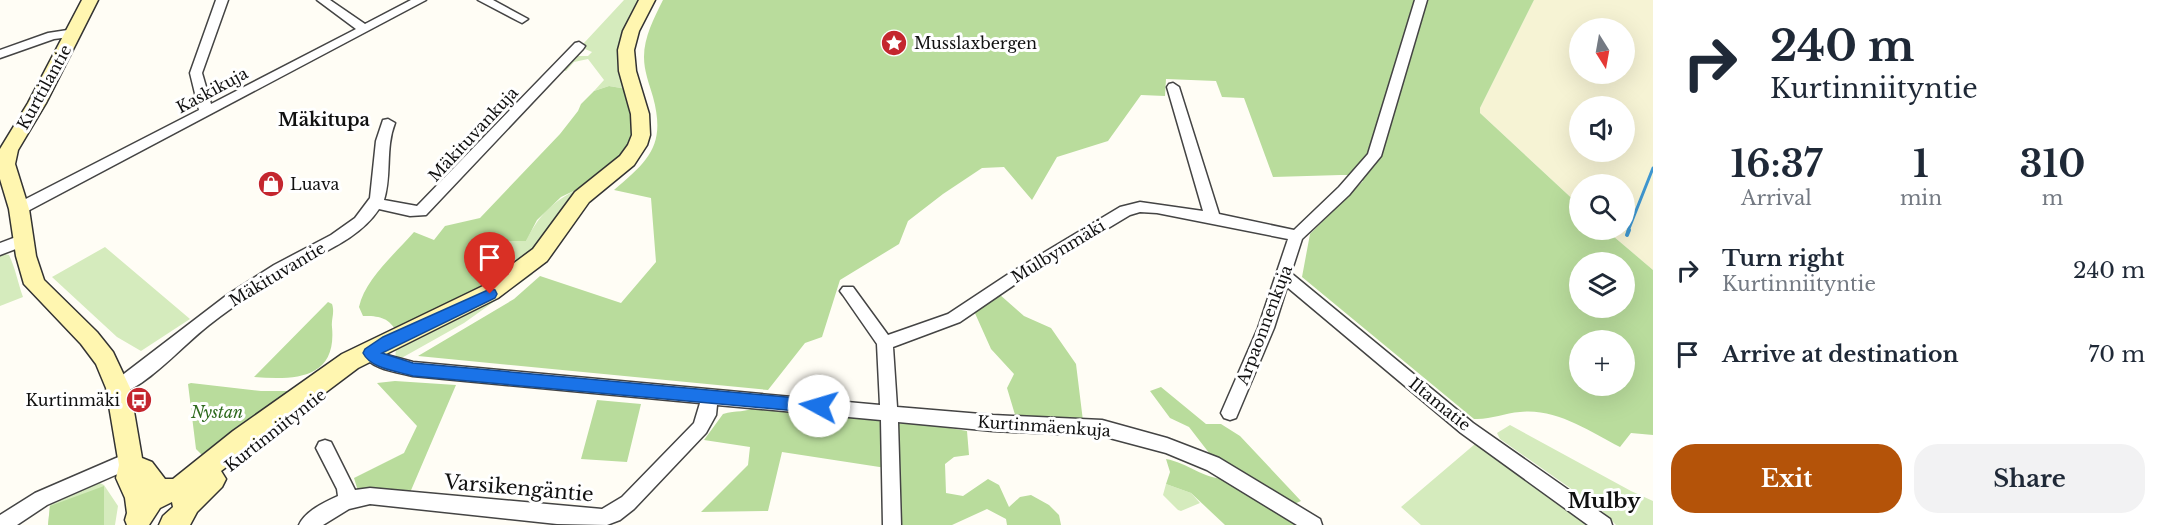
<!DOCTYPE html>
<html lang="en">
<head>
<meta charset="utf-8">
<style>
	body { margin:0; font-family:"Libre Baskerville",serif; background:#f2f2f3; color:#1f2937; height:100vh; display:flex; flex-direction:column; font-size:22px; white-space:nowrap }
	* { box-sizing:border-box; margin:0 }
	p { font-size:20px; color:#747a83 }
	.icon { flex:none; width:33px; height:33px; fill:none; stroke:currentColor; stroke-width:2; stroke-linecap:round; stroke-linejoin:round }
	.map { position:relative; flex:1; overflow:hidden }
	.details { display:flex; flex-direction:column; background:#fff; width:510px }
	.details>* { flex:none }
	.hud { background:#fff; color:#1f2937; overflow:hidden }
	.needle { width:39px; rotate:169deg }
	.buttons { position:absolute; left:1569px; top:18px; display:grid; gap:12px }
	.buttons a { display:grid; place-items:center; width:66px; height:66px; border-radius:50%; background:#fff; box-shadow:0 6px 24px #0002; font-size:30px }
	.pin { position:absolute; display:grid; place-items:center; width:51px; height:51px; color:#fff; margin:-62px -26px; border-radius:50% 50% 50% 0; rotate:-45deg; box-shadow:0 0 6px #0007 }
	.pin .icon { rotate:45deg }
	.me { position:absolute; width:66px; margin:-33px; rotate:276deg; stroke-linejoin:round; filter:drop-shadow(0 0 4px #0008) }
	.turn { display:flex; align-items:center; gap:21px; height:126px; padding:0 18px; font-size:27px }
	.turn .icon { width:78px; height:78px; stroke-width:2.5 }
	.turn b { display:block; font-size:42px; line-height:51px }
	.eta { display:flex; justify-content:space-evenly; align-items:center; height:102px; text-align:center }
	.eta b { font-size:36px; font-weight:700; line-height:42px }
	.button { display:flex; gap:12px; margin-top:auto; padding:12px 18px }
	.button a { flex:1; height:69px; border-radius:24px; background:#b45309; color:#fff; font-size:24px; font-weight:700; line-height:69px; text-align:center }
	.button a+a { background:#f2f2f3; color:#1f2937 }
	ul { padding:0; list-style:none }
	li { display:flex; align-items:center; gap:18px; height:84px; padding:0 18px }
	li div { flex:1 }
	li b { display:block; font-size:22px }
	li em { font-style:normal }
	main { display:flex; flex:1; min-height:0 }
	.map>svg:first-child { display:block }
	.farmland { fill:#f6f3d4; fill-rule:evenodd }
	.green { fill:#d5ebbd }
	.forest { fill:#b9dc9c; fill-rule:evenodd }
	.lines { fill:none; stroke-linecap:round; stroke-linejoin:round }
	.stream-far1 { stroke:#3f96cf; stroke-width:3 }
	.stream { stroke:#3f96cf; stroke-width:4 }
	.street-casing { stroke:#444; stroke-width:3 }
	.secondary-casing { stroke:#333; stroke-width:3 }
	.street { fill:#fff; fill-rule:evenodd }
	.secondary { fill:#fff6b0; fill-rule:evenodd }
	.route { fill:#1a73e8; stroke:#114b97; stroke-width:1.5 }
	.labels { text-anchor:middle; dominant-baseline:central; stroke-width:6; stroke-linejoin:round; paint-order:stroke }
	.poi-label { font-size:16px; fill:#111; stroke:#fff; text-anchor:start }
	.street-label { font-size:16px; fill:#111; stroke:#fff }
	.park-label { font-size:16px; font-style:italic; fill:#2f6b1f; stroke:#fff }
	.neighbourhood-label { font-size:18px; font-weight:bold; fill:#111; stroke:#fff }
	.near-street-label { font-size:20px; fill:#111; stroke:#fff }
	.near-neighbourhood-label { font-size:21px; font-weight:bold; fill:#111; stroke:#fff }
</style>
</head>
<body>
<main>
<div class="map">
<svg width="1653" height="525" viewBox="0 0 1653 525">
	<rect width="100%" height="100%" fill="#fffdf5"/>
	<path class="farmland" d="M1534,0H1653V270L1606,230H1624V184H1580L1579,205L1480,113V108ZM1580,28H1624V74H1580ZM1580,106H1624V152H1580Z"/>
	<path class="green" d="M624,0H642L627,89L609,86L594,91L604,80L588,59L574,62L566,71L560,70L575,56H588L592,52L585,49L584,43Z
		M586,185L546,241L490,288L502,244L510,241H526C541,211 556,199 586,185Z
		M105,247L190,319L141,351L117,337L52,277Z
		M5,254L9,255C15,267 18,283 23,297L0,306V255Z
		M529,272L533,274L464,323L398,360C393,353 396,349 401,343Z
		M1510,425L1631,491L1653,501V525H1616L1600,509L1500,439L1497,433Z
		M1475,444L1593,525H1421L1401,507Z
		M98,482L104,485L118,506L115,525H48L50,504Z
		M1166,484L1191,493L1200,503L1181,511L1178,510L1163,495Z"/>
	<path class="forest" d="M663,0H1534L1480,108V113L1579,205L1580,230H1606L1653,270V435L1631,433L1620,447C1589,431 1556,408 1520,412C1504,413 1490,420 1474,419L1302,277L1310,234L1363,181L1352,175H1341L1273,177L1244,98L1222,97L1216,81L1166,79L1165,96L1141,95L1108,141L1057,157L1032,200L1004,167L982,168L943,194L908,221L899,244L840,280L822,337L805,343L768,390L418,356L514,299L540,276L621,303L656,262L651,198L614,190C649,160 666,145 653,97C649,83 644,71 644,57C644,37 654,18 663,0ZM1580,262H1624V308H1580ZM1580,340H1624V386H1580Z
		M609,86L627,89L635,120L630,148L586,185L561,197L537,220L526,241H510L502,244L490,288L396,330C387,317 379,316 363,316L359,307C365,279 395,254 414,232L434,240L445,226L480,218L560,134L578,111L581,104L594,91Z
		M999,294L1024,316L1051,328L1076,364L1083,421L1016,418L1007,388L1014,374L991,349L974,311Z
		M328,302L332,304C335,313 331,319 332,327C337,380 293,380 254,377Z
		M395,381L456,385L409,495L358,491L354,478L404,453L417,426L377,383Z
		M191,383L261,391H288L204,457L196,449L188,384Z
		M1161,387L1206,424H1221L1240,436L1301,501L1294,504L1213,458L1189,427L1170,418L1150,391Z
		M597,400L641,404L627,462L581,459Z
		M758,406L880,420L884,424L886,468L782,452L768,511L701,512L748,465L750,447L704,440L723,414C736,410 746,413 758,406Z
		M914,422L967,431L969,455L954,457L945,464L946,493L963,496L988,479L999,485L1009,507L1020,497L1031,495L1049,505L1059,515L1061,525H1007L1006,519L987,509L952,525H902L897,424Z
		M1166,459C1188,463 1205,480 1228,479L1300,525H1225L1191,493L1166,484L1170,472Z
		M104,486V525H48L50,506Z"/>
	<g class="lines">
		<path class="stream-far1" d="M1628,231L1653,168"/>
		<path class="stream" d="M1627,235L1629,230"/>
		<g class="street-casing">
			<path id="street" d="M216,0H228L202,73L211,104L356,29L317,0H330L365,24L411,0H426L24,213H14L12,209L14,205L199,110L190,73Z
				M478,0H493L528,19L522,23L518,21Z
				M1415,0H1427L1381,156L1349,195L1302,239L1291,273L1473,423L1610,519L1612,525H1588L1461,433L1287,287L1274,328L1236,418L1230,420L1224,418L1221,413L1258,328L1288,239L1157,213L1140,212L1130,215L1020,281L960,322L893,347L897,407L993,415L1102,420L1167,438L1219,458L1320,519L1322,525H1297L1207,470L1166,453L1102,436L993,431L898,422L901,525H883L881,420L717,405L716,415L706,433L634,509L620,520L607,525L557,524L370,504L349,509L323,525H299C305,511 325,502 338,496L337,489L316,448L319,442L325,440L331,442L355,490L370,488L602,509L622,497L694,423L700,403L413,376C397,372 370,369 362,353L364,348L370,346L387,355L413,362L880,405L877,344L843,295L840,291L843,287H853L888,335L948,314L1010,273L1120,207L1140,202L1203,211L1167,87L1169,84L1173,83L1179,87L1219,214L1294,230L1339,187L1368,154Z
				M74,29L80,33L78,36L54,39L0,58V50L48,33Z
				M579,42L585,46L583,49L426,215L410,216L379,209C358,241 317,254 285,273C259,289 233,306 209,325C182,346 150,384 118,395L112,393L110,388L112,383L227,295L274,265L331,235L355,218L370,198L376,141L383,120L388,119L395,123C385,148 392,175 384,200L417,206L575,43Z
				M24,234L29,236L31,240L29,244L0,255V243Z
				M130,452L136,454L139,460L136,466L47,505L17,525H0V515L35,493Z"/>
		</g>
		<g class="secondary-casing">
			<path id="secondary" d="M82,0H98L46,103L18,150L15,164L29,209L36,256L44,280L97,332L113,352L130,388L142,458L152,462L165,479H173L233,431L342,354L483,286L533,249L575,192L620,156L628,145L632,135L631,114L619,71L618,50L623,31L639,0H655L639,31L634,50L636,71L649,114L650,135L647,145L634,165L589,202L547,261L498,298L358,368L221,471L226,479L222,487L197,512L190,525H159L163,516L173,507L172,502L160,508L149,525H127L125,520L127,513L125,498L116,478L119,465L106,388L96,364L81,344L24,284L16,256L9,209L0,179V149L28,103Z"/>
		</g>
		<use href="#street" class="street"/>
		<use href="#secondary" class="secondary"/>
	</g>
	<path class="route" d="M490,289L495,290L497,294L495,298L382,353L413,363L819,400L824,402L826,406L824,411L819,413L413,376C397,371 371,369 363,353L365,349L383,337Z"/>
	<defs>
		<g id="sight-disc" transform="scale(1.35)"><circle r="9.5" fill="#c4262e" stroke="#fff"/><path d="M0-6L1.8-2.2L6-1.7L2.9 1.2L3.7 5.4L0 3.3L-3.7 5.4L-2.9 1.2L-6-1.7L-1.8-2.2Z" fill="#fff"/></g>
		<g id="shop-disc" transform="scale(1.35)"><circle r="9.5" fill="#c4262e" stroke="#fff"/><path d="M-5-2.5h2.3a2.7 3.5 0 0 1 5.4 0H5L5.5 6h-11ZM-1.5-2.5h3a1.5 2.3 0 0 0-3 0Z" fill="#fff"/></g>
		<g id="bus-disc" transform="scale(1.35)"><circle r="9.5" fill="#c4262e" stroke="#fff"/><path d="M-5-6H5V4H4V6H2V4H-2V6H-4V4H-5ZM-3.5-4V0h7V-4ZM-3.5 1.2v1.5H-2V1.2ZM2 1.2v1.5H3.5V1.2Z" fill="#fff"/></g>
	</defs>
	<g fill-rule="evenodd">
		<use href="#sight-disc" x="894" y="43"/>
		<use href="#shop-disc" x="271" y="184"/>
		<use href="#bus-disc" x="139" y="400"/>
	</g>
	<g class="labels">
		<g class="poi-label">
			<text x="914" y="43">Musslaxbergen</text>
			<text x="290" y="184">Luava</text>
			<text x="120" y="400" text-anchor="end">Kurtinmäki</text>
		</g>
		<g class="street-label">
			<text transform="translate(44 87) rotate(-61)">Kurttilantie</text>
			<text transform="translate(212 90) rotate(-28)">Kaskikuja</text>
			<text transform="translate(473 134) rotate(-47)">Mäkituvankuja</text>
			<text transform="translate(1058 251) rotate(-31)">Mulbynmäki</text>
			<text transform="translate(277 274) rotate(-31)">Mäkituvantie</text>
			<text transform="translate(1264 325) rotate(-69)">Arpaonnenkuja</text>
			<text transform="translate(1440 404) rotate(39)">Iltamatie</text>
			<text transform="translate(1044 426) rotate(4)">Kurtinmäenkuja</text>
			<text transform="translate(275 430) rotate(-38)">Kurtinniityntie</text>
		</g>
		<g class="park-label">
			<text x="217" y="412">Nystan</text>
		</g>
		<g class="neighbourhood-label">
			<text x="324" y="120">Mäkitupa</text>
		</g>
		<g class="near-street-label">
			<text transform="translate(519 488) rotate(5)">Varsikengäntie</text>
		</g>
		<g class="near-neighbourhood-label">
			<text x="1604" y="501">Mulby</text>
		</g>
	</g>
</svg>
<div class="buttons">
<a><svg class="needle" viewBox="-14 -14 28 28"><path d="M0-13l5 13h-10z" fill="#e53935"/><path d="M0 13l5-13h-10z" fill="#747a83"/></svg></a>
<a><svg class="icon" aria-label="sound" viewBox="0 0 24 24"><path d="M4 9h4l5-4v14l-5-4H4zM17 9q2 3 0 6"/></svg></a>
<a><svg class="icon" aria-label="search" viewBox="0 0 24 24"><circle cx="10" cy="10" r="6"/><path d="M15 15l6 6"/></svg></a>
<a><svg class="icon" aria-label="layers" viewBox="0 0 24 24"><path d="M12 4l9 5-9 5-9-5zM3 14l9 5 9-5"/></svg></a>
<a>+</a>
</div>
<div class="pin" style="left:490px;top:294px;background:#d93025"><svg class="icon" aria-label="arrive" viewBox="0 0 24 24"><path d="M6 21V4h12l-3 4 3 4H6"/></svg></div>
<svg class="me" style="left:819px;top:406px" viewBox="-20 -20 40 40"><circle r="19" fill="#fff"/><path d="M0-13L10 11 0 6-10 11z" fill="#1a73e8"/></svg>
</div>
<section class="details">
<div class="hud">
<div class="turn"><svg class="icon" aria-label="right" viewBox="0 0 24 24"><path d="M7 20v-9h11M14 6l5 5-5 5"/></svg><div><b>240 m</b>Kurtinniityntie</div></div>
</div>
<div class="eta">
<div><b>16:37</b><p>Arrival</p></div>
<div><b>1</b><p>min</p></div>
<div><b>310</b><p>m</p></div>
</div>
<ul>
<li><svg class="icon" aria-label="right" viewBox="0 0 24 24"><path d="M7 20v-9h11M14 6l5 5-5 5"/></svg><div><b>Turn right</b><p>Kurtinniityntie</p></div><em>240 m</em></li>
<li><svg class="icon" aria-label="arrive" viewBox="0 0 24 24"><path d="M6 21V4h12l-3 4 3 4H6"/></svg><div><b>Arrive at destination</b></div><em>70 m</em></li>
</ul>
<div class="button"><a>Exit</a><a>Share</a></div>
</section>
</main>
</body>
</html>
